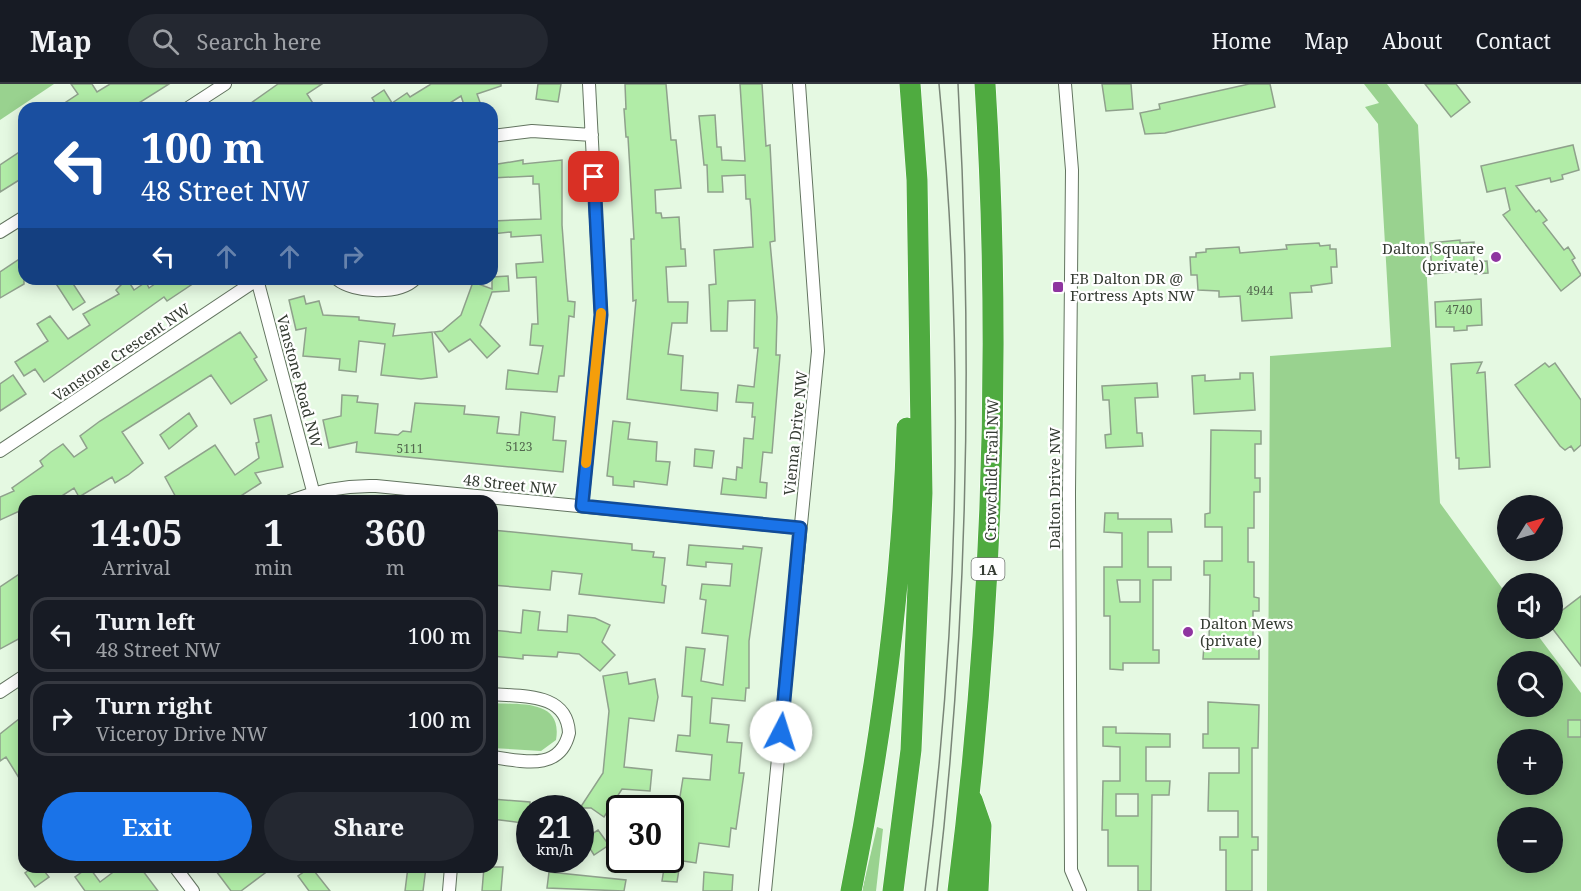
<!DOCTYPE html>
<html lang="en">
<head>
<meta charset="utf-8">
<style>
	body { margin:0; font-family:"Noto Serif",serif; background:#242831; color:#f1f3f6; height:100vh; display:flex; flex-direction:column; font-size:22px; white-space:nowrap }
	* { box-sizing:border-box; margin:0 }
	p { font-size:20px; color:#9ea1a6 }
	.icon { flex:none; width:33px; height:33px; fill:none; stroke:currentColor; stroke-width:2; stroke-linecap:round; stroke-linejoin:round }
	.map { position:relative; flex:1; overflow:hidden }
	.drawer { position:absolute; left:18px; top:411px; width:480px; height:378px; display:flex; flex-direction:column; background:#171b24; border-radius:18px; box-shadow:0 3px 15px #0003 }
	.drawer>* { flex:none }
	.top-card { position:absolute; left:18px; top:18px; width:480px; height:183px; border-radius:18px; box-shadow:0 3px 15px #0003; background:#1a4fa0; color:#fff; overflow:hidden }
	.needle { width:39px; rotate:53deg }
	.controls { position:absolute; left:1497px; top:411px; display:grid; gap:12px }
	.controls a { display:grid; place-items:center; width:66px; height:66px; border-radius:50%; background:#171b24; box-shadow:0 3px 15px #0003; font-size:30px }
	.speed { position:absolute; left:516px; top:711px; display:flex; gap:12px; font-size:30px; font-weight:700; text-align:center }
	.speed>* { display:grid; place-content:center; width:78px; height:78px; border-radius:50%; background:#171b24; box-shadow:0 3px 15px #0003; line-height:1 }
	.speed small { font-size:15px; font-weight:400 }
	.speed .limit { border:3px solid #111; border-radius:9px; background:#fff; color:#111 }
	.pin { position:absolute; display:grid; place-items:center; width:51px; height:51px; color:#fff; margin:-26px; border-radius:12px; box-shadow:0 3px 9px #0006 }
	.me { position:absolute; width:66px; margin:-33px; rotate:5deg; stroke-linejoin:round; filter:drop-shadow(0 0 4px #0008) }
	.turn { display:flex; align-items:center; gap:21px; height:126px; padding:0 24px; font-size:27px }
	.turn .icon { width:78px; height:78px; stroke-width:2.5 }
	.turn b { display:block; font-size:42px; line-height:51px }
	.lanes { display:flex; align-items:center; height:57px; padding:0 24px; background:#0003; justify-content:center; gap:30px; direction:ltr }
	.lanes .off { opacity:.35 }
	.eta { display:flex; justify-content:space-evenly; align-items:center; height:102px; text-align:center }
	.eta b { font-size:36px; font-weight:700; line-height:42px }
	.primary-button { display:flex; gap:12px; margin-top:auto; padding:12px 24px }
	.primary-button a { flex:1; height:69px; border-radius:36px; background:#1a73e8; color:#fff; font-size:24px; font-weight:700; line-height:69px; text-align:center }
	.primary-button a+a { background:#242831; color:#f1f3f6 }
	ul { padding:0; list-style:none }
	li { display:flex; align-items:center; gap:18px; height:75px; margin:0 12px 9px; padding:0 12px; border:3px solid #363941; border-radius:18px }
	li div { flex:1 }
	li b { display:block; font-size:22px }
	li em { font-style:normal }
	header { display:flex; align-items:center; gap:36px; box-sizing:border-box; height:84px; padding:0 30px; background:#171b24; border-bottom:2px solid #363941 }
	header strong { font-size:28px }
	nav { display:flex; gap:33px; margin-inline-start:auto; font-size:21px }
	.search { width:420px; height:54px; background:#242831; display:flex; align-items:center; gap:15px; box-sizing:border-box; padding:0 21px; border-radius:33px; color:#9ea1a6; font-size:22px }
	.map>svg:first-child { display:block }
	.green { fill:#99d28f; fill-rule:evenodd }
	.building { fill:#b1eca7; stroke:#8fa18c; stroke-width:1.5; fill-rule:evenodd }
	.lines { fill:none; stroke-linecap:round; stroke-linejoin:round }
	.minor-casing { stroke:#637460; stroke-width:14 }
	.motorway-casing { stroke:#fff; stroke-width:22 }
	.minor { stroke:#fff; stroke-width:12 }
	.motorway { stroke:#4fab40; stroke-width:21 }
	.tram { stroke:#798577; stroke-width:1.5 }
	.route-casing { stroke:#114b97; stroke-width:15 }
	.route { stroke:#1a73e8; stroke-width:10 }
	.slow { stroke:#f59e0b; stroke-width:10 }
	.poi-dot { fill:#8f35a0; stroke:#fff; stroke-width:2 }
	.labels { text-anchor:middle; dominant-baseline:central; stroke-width:4.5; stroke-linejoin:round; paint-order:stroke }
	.number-label { font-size:12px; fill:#53674f }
	.shield { fill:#fff; stroke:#717670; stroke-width:1.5 }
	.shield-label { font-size:14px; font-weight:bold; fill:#343b32 }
	.poi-label { font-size:15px; fill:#343b32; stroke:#fff; text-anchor:start }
	.street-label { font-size:15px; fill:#343b32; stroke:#fff }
</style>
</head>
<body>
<header>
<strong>Map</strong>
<div class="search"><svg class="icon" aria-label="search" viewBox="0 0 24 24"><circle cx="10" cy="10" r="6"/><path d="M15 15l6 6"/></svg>Search here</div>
<nav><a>Home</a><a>Map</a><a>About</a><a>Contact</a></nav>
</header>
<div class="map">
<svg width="1581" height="807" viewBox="0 0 1581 807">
	<rect width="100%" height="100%" fill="#e5f9e2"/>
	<path class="green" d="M0,0H54L0,36Z
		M1364,0H1387L1418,41L1440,419L1507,511L1508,544L1533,545L1581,609V807H1267L1270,272L1391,263L1378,40L1365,23L1379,19ZM1508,578H1552V622H1508ZM1508,656H1552V700H1508ZM1508,734H1552V778H1508Z
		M492,619C520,621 563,615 556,656L541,667L492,664Z
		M877,743L883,745L876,807H862Z"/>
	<path class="building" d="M71,0H92L97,8L110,0H169L131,24H57L78,10Z
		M278,0H322L307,10L316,24H244Z
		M431,0H501V2L477,10L482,24H465L461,12L442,24H378L372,14L384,6L392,19L407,9L410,13Z
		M538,0H561L558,18L536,15Z
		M625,0H666L671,56H676L681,104L655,106L656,129H661L662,134L679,133L681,165H685L686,182L666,183L668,218H688L687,239H672L668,270L683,272L681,306L718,309L717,327L627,315L636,216L633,217L631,155H634L628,53H626L624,25H626Z
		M740,0H762L766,62L770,61L775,157L770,158L777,233L776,271H780L772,369L763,368L760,398L767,399L766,414L721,410L723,394L736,396L737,383L742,384L744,354L753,355L755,333H752L753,319L736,318L738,301L754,303L758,264H754L755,216L728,217L727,247H711L709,201L716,200L714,166L753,163L751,126L750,115H746L745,91L722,92L723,108H708L707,81H704L699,32L715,31L717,63H721L722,76L745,77Z
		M1102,0H1131L1133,25L1106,27Z
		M1249,0H1270L1275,23L1165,49L1145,50L1140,29L1160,25L1159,20Z
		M1425,0H1456L1470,18L1451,33Z
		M1573,61L1579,86L1562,91L1563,95L1551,98L1550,94L1516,102L1536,128L1539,126L1547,136L1543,139L1564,166L1568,163L1575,174L1572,176L1581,191L1561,207L1503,131L1510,126L1505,104L1487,108L1481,82Z
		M24,65V93L0,108V81Z
		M523,76V80L562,76V141L566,194L568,217L575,218L574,233L569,232L564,292H559L557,308L506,305L508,286L538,290L543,262L530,261L532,240H538L536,193L517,194L516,180L543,178L541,151L511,153V148L492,150V137L541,135L539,100H533V92L492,94V81Z
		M1460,156V159L1474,158V178L1487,177L1488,189L1475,190V186L1432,190L1430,159Z
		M1319,159L1320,162L1330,161V165H1336L1337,183H1331L1332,199L1311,202L1312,208L1290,209L1292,234L1242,237L1240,212L1219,213V207L1198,206L1197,191H1191L1190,173H1196V169L1206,168V165L1239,163L1240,169L1287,165L1286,161Z
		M24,172V200L0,214V188Z
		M508,192L509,207L492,208L480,241L500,262L487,274L470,255L449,268L434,248L442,247L461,231L473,198L492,205V193Z
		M53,195H70L85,218L73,226Z
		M162,195H200L167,217L164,213L44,298L35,285L24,292L15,278L48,257L37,240L50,232L68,255L90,241L83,230L119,210L116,206L122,200L129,198L134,206L146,198L149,204Z
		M304,212L306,220L319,217L323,231L359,233V236L395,240L393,252L432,248L437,293L421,295L381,291L385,260L359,257L356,288L339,286L340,275L303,272L306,244L296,246L289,216Z
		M1481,215L1482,241L1467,242V246L1454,247V243H1436L1435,218Z
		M240,248L257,273L254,275L267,296L231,320L211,291L122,348L143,379L128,391L115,399L112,393L79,413L74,404L54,417H24V425L0,436V413L14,407L12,404L43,382L40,377L51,368L63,360L74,373L87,364L80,352L100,337Z
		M1482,278L1477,289L1485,288L1490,383L1459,385V374H1456L1451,280Z
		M1545,279L1549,283L1555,279L1581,316V361L1574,367L1571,362L1565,366L1560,362L1515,301Z
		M1240,289H1253L1255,326L1194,330L1192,292L1205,291V297L1240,295Z
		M13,291L26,310L0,327V300Z
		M1157,299L1158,313L1135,314L1137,349H1142L1143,362L1106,364L1105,351L1111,350L1109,316H1103L1102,302Z
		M342,311L358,312L357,318L378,320L375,349L398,351L403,347L411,348L415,319L465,322L464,330L499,333L497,349L519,351L521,328L555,333L553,356L566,357L563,388L356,368L357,358L329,364L323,336L341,332Z
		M189,329L197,342L169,365L160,351Z
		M271,331L283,383L255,389L261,399L233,417H178L165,393L215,361L235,391L259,374L256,359L259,358L254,335Z
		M613,337L630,339L628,355L657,358L656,377L670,378L667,401L634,397V403L613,401V393L607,392Z
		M1211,346L1261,347V360H1255V394H1260V408H1254V444H1248V478H1254V513L1259,514V527H1253V561H1259V575H1203L1204,561H1209L1210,491H1204V477H1222V443H1205V430L1210,429Z
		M695,365L714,367L712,384L694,382Z
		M1105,429H1118V435H1171L1172,448H1148V483H1171V496H1153V566H1159V579H1123V586L1110,585V532H1104V483H1122V449L1104,448ZM1117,496H1140V518H1120Z
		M492,446L632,460V466L654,468L653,473L665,474L662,501L666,502L664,519L579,510L582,490L552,487L550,506L492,501Z
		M689,461L743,465V462L762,464L749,557V604H746L745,617L712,614L710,639L729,641L727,658L742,659L739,689H744L736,745L731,744L729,763L699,759L696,779L670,775L683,694L710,696L712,671L676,667L678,651L690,652L692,613L682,612L686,563L705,565L701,597L723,601L728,552L702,549L706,516L700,515L702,500L730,502L732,480L706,478V483L687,481Z
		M24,487V552L0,565V503Z
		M1581,512V582L1552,544V534Z
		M523,526L540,528L538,546L567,548L568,531L595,534L610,541L602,558L615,571L600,587L579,570L558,568L557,573L523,571V575L492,572V546L521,549Z
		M627,588L629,600L655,595L658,613L654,637L629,634L624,683L652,686L650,707L622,705L604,733L591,724H580L603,689L609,627L603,592Z
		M1208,618L1259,621L1258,664H1252V753H1258V766H1252V807H1226V766H1220V753H1238V727H1208L1209,689H1239V664H1203V650H1208Z
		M24,631V702L6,673L0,677V650Z
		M1568,636H1581V653H1568Z
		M1103,643H1116V649L1170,650V663H1146V697H1170L1169,711H1152L1151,807H1138V782H1108V746H1102L1103,697H1120V663L1103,662ZM1116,710H1138V732H1116Z
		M492,715L530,718V740L492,735Z
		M598,746L609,761L594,771L584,755Z
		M665,778L680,779L677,798L662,797Z
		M33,783H41L49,793L35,803L25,789Z
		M89,783L100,798L120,783H140L158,807H85L75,793Z
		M213,783H273L241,807H231Z
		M311,783L330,807H309L298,792Z
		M408,783H426L423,807H405Z
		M484,783H503L501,807H482Z
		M549,788L626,796L624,807L547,804Z
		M704,788L733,791L732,807H703Z"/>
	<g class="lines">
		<g class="minor-casing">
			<path id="minor" d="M1065,0L1072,86L1069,410L1071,786L1080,807
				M188,24L225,0
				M492,52L532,47L592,51
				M0,148L24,133
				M257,195L313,407
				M337,195C354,209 399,211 415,195
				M0,367L258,195
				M290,417C319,406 345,401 376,402L800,444
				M582,422L601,231L589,0
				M0,608L24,592
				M492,610C522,613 567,608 569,649C560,688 522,677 492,673
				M175,783L193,807
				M449,807L451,783
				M765,807L818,267L799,0"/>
		</g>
		<g class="motorway-casing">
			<path id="motorway" d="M972,716L981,742L978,807
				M851,807C882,654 902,501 907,344
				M893,807L911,666L922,409L917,96L910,0
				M958,807C992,539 1002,270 985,0"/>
		</g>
		<use href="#minor" class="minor"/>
		<use href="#motorway" class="motorway"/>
		<path class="tram" d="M925,807C959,541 965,267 939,0
			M937,807C968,540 973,269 958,0"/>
	</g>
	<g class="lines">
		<g class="route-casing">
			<path id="route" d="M594,93L601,231L582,422L800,444L781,648"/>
		</g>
		<use href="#route" class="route"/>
		<path class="slow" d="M586,379L601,229"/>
	</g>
	<g class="poi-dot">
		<circle cx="1496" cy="173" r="6"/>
		<rect x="1052" y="197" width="12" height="12" rx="3"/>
		<circle cx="1188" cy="548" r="6"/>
	</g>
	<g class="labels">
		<g class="number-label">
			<text x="1260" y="206">4944</text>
			<text x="1459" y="225">4740</text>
			<text x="519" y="362">5123</text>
			<text x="410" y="364">5111</text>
		</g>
		<rect class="shield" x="971.5" y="474" width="33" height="22" rx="4.5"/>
		<g class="shield-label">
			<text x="988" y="485">1A</text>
		</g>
		<g class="poi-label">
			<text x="1484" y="164" text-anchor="end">Dalton Square<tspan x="1484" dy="17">(private)</tspan></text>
			<text x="1070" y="194">EB Dalton DR @<tspan x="1070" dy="17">Fortress Apts NW</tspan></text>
			<text x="1200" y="539">Dalton Mews<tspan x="1200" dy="17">(private)</tspan></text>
		</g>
		<g class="street-label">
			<text transform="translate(121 268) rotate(-34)">Vanstone Crescent NW</text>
			<text transform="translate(300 297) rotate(75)">Vanstone Road NW</text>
			<text transform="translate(795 349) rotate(-84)">Vienna Drive NW</text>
			<text transform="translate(991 386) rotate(-89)">Crowchild Trail NW</text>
			<text transform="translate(510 400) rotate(6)">48 Street NW</text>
			<text transform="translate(1054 404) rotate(-90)">Dalton Drive NW</text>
		</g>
	</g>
</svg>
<div class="controls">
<a><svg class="needle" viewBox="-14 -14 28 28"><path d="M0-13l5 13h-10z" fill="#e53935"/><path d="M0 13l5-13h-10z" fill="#9ea1a6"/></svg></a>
<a><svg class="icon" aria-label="sound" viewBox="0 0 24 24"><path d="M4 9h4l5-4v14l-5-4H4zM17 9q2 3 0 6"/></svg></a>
<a><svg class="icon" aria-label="search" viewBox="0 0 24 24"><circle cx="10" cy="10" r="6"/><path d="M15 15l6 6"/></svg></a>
<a>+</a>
<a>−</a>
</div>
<div class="speed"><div>21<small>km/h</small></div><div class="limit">30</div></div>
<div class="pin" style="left:594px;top:93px;background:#d93025"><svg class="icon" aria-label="arrive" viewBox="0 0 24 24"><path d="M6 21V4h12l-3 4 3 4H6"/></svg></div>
<svg class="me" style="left:781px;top:648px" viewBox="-20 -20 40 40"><circle r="19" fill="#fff"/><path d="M0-13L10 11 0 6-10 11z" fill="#1a73e8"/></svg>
<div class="top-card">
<div class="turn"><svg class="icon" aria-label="left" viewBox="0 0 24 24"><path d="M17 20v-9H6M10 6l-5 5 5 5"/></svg><div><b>100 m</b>48 Street NW</div></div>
<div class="lanes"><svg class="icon" aria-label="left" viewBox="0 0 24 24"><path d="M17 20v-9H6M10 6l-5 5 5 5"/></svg><svg class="icon off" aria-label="ahead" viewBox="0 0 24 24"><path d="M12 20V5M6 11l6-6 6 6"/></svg><svg class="icon off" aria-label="ahead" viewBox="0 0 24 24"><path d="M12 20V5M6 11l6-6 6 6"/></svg><svg class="icon off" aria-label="right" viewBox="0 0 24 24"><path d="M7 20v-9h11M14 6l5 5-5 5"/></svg></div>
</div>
<section class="drawer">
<div class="eta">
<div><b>14:05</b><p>Arrival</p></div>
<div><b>1</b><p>min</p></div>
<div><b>360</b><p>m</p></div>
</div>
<ul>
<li><svg class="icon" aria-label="left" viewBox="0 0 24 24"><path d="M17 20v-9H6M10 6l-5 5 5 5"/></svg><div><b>Turn left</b><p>48 Street NW</p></div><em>100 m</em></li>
<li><svg class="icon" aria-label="right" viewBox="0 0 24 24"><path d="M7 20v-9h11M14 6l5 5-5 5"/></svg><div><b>Turn right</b><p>Viceroy Drive NW</p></div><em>100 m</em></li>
</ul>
<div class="primary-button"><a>Exit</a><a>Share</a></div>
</section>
</div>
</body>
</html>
